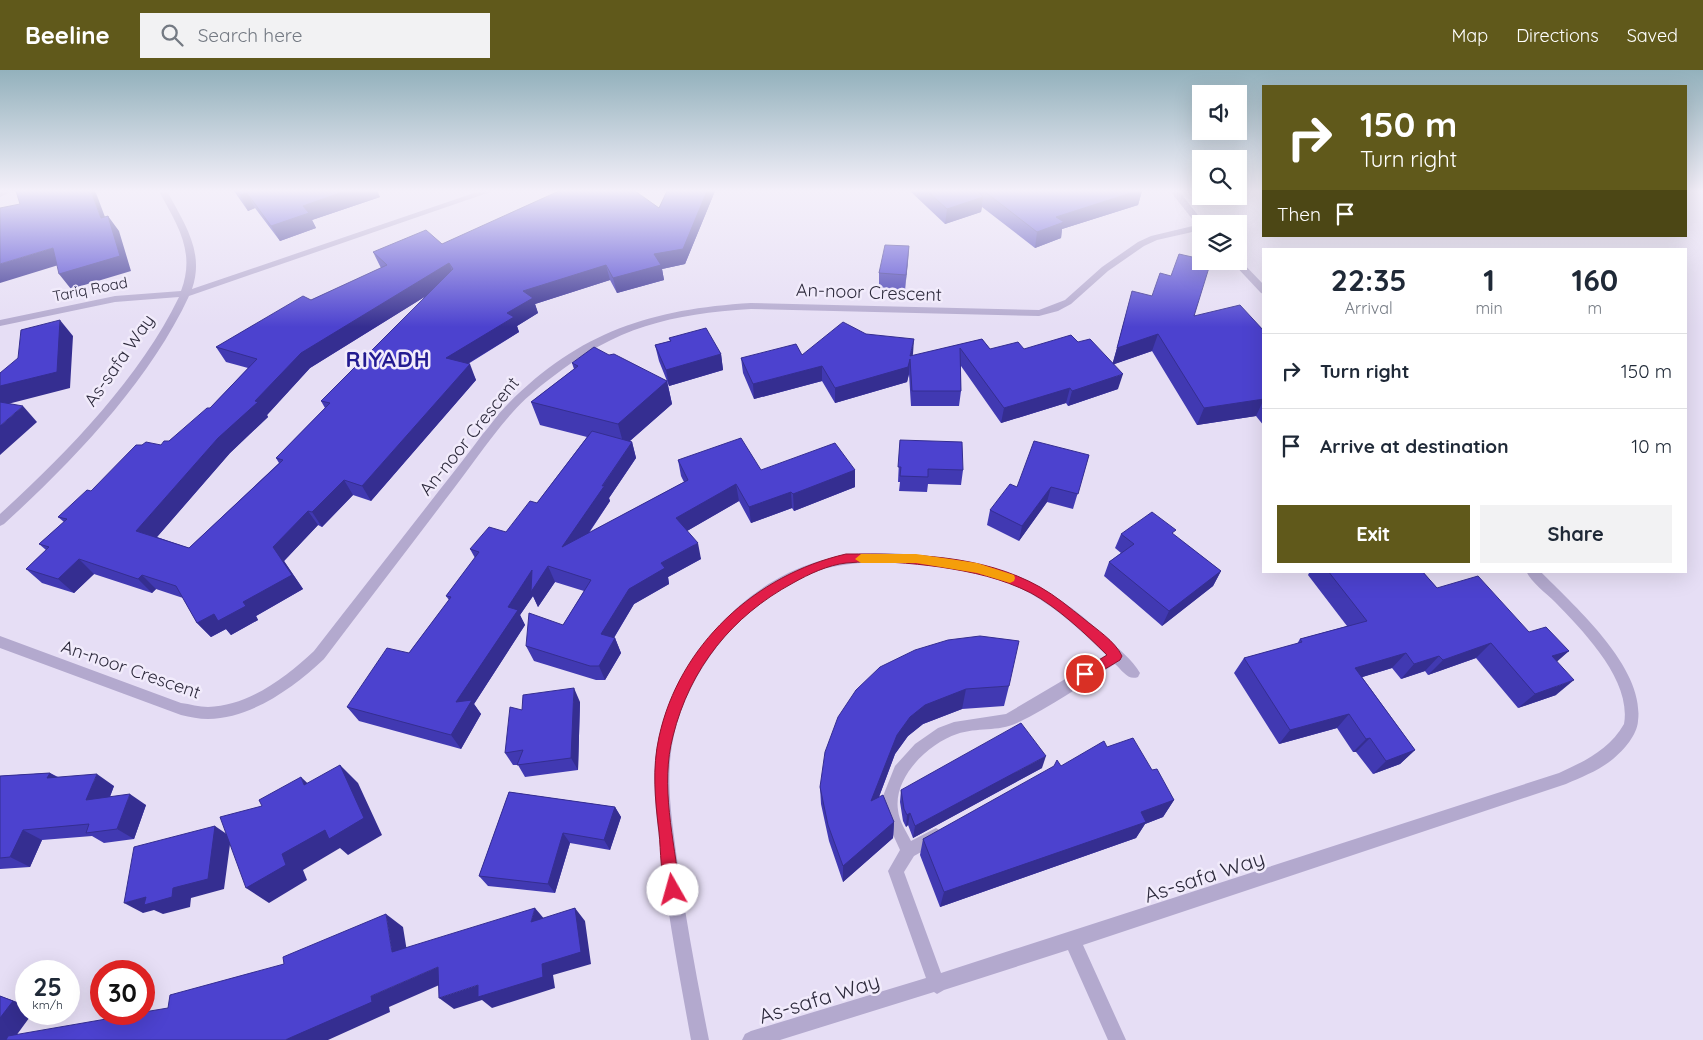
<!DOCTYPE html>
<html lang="en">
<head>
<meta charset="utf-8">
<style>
	body { margin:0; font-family:Quicksand,sans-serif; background:#f2f2f3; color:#1f2937; height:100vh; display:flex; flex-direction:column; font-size:19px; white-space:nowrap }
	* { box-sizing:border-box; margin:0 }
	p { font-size:16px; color:#747a83 }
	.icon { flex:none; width:28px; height:28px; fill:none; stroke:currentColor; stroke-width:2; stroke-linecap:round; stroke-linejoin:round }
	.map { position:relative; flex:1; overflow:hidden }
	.details { position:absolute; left:1262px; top:178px; width:425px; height:325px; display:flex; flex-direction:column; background:#fff; border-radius:0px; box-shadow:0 5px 20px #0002 }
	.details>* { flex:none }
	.banner { position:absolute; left:1262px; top:15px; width:425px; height:152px; border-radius:0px; box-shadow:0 5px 20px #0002; background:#60591b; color:#fff; overflow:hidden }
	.controls { position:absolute; left:1192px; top:15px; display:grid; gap:10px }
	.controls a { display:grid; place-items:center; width:55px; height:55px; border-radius:0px; background:#fff; box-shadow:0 5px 20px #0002; font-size:25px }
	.speed { position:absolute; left:15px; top:890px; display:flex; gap:10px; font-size:25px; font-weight:700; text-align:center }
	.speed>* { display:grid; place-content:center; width:65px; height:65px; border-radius:50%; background:#fff; box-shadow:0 5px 20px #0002; line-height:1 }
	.speed small { font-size:12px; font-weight:400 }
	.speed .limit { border:8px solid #d22; background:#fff; color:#111 }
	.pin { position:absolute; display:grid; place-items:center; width:42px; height:42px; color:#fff; margin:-21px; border:2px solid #fff; border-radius:50%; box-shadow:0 1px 5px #0007 }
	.me { position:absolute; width:55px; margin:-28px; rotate:353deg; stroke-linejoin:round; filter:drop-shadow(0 0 4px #0008) }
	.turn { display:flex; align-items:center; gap:18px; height:105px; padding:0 15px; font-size:22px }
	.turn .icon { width:65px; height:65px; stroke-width:2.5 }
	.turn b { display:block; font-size:35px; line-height:42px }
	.then { display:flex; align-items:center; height:48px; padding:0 15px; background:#0003; gap:10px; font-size:19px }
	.eta { display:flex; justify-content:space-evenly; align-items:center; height:85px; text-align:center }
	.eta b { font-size:30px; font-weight:700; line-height:35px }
	.button { display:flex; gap:10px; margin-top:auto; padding:10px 15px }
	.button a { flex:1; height:58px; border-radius:0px; background:#60591b; color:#fff; font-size:20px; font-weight:700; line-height:58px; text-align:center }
	.button a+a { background:#f2f2f3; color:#1f2937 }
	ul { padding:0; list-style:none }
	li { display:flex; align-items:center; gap:15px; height:75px; padding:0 15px; border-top:1px solid #e0e1e3 }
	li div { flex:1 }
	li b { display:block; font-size:19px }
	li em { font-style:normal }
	header { display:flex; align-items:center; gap:30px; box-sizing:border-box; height:70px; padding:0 25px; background:#60591b; color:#fff }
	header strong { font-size:24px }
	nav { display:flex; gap:28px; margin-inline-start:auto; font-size:18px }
	.search { width:350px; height:45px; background:#f2f2f3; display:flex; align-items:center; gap:12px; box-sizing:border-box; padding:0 18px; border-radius:0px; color:#747a83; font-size:19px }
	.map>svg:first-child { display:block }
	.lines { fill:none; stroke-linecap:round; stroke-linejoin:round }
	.minor { fill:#b3a9ce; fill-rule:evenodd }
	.wall { fill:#4139b2; fill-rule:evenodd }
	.shaded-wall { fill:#352e91 }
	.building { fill:#4c42cf; stroke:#352e91; fill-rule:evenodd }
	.route { fill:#e11d48; stroke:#92132f }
	.slow { fill:#f59e0b }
	.labels { text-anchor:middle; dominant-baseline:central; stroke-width:5; stroke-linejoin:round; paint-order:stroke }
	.far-street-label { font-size:15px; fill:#2c293b; stroke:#f1ebfb }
	.street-label { font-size:18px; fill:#2c293b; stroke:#f1ebfb }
	.near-street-label { font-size:21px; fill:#2c293b; stroke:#f1ebfb }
	.district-label { font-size:22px; font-weight:bold; letter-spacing:1px; fill:#231b90; stroke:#f1ebfb }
</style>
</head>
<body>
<header>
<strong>Beeline</strong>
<div class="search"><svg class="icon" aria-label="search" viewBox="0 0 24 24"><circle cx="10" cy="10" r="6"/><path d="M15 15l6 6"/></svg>Search here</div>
<nav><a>Map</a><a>Directions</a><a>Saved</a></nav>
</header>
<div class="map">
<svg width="1703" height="970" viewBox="0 0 1703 970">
	<rect width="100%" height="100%" fill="#e6def5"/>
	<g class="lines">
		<path class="minor" d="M0,121H13L0,127Z
			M159,121H167C184,153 205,182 192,219L480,121H493L189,226C149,312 73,391 4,454L0,456V444C66,384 140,308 179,227L115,232L0,256V250L115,226L181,221C196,181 177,155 159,121Z
			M1170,121H1179L1205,154H1201V160L1157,170L1144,176L1108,201L1071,234L1058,241L1039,246L751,239C671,244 616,257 551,308C538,318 523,330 512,343C488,370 468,401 445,430C405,483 364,536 324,589C293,618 252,648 208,649C199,649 190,647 181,645L0,578V566L181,633C190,634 199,637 208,637C249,636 286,607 314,581C355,528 397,475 438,422C453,403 468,384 482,365C490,356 497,345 506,336C578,262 651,239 751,233L1039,240L1065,230L1102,197L1138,172L1151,166L1197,155Z
			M1239,189L1264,215V224L1261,223L1231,191H1239Z
			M880,483C976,486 1035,500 1106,567C1117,578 1133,590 1140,603L1138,607C1128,611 1122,600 1115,594C1083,614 1051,637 1017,653C998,662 977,657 957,664C929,673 893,707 898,740C899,751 906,761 911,771L936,758L941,761L944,766L941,771L914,786L904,802L941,903L1559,703C1585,691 1609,680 1624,654C1632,610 1583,561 1555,532C1546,523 1532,513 1526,501H1540C1574,536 1645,597 1638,651C1637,665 1624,680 1613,689C1600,700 1582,707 1566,714L1083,875L1126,970H1108L1068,880L944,920L937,924L934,922L780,970H742L745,964L751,961L926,908L888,801L900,780L884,745L883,726L895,696L915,674L938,658L954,652L1006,644L1106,585C1078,557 1047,529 1011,514C961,493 868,484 817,501C749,523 686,600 673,670C665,709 672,750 677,789C686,850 697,910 709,970H691C679,903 666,836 659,768C655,735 651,699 659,666C672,616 700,571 739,536C779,501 827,482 880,483Z"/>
	</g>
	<path class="wall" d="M234,121H377L380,127L312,150L316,158L280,171L255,138L248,141Z
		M667,121H715L685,194L662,199L664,210L617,223L610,210L535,234L538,243L517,256L519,262L468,294L476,310L371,431L353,425L322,457L318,455L284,491L303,519L256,546L258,550L231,565L226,559L211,567L197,553L183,528L156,519L152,523L94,504L74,523L42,513L26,499L46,480L39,474L64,452L58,447L91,421L142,375H161L169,371L210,338L248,298L226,292L216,277L311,230L381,198L373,182L442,174L659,138ZM426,226L321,331L325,338L276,388L279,393L189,478L157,467L230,383L268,347L267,345L310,298Z
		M910,121H1142L1138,135L1062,159L1061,168L1035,178L982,137L981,142L945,154Z
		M909,176L905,220L879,219V203Z
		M1132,221L1194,246L1264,261V356L1256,346L1197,355L1152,281L1114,294L1118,319L1068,336L1066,333L1001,353L961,296V321L959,336H911L909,304L907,312L835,333L822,311L754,329L743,303L741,288L802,285L866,264L912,286L982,269L990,279H1024L1078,272L1113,293Z
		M669,268L721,284L723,300L669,316L659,291L655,275L670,271Z
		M609,285L667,311L672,334L630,371L632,372L636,388L609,428L610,431L589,463L684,412L681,406L678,390L761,400H855V417L794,441L792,438L751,453L739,431L687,461L701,489L668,507L669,514L634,534L614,568H615L621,583L605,610H596L534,591L526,576L563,555L584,521L555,512L538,537L533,526L520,545L525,555L474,634L481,644L461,679L359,651L347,637L409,583L449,530L446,526L475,488L470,479L506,462L537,433L587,367L540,355L531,332L574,299L572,293Z
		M900,370L963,400L961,415L928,414L927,422L899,421L900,412H898Z
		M1089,385L1073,439L1047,432L1019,471L987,455L990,440L1017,417Z
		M1121,464L1174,465L1221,501L1213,516L1162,556L1104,506L1109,492L1121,483L1115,478Z
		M1310,501H1422L1437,518L1569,581L1556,591V625L1518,638L1476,588L1428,605L1425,601L1401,609L1392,598L1362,607L1415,680L1400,694L1373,704L1356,682H1353L1337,658L1279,674L1234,603L1244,588L1297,574L1300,569L1347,556L1308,505Z
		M1009,616L1004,636L962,639L923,654L908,666L895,684L879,727L894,752L893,768L843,812L829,771L821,734L820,717L856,620Z
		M580,632L578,700L525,707L518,695H513L505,683L522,640Z
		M1107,677L1152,700L1174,730L1163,747L1145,754L1136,768L940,837L920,785L923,769Z
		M1042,698L913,768L908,755L906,757L903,751L900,732L901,720Z
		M50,703L58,707L114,716L110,727L146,735L134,769L104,773L92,766L42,770L30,797L0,799V706Z
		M509,722L615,737L621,747L610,780L570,773L555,823L488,816L479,806Z"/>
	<path class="shaded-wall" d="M91,121H95L96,123L111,163L101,148Z
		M345,121H377L380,127L312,150L316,158L280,171L271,156L303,136Z
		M707,121H715L685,194L662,199L664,210L617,223L613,208L654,184Z
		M1137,121H1142L1138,135L1062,159L1061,168L1035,178L1037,162L1056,147Z
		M247,123L255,138L248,141L240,125Z
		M983,127L981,142L945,154L947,139Z
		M108,146L119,161L131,201L71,219L59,204Z
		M909,176L908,192L905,220L906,205Z
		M53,178L65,193L0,213V194Z
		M449,193L455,208L310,298L267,345L268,347L230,383L150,475L136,461L218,368L255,331L301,283Z
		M606,195L610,210L535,234L538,243L517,256L519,262L452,303L446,288L507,243L523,221Z
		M60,250L73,266L70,318L0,336V316Z
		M1158,264L1152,281L1112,295L1117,278Z
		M914,269L913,284L910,297V286Z
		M721,284L723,300L669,316L666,300Z
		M910,289L909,304L907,312L835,333V318Z
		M470,294L476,310L371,431L362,416Z
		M822,296V311L754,329L753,314Z
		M1123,304L1118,319L1068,336L1072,321Z
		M667,311L672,334L624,376L618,354Z
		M1070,318L1066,333L1001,353L1004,338Z
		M1264,329L1256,346L1197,355L1204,338Z
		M23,336L37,352L0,385V356Z
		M632,372L636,388L609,428L610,431L568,493L562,477Z
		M855,400V417L794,441L793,424Z
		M344,410L353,425L322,457L312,442Z
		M736,414L739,431L680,465L676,448Z
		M1051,417L1047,432L1019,471L1022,456Z
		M791,422L792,438L751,453L749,437Z
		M308,441L318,455L284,491L303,519L256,546L258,550L231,565L226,559L211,567L197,553L214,544L243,532L273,477Z
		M698,473L701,489L668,507L669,514L634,534L607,579L601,564L629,519L661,493Z
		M79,489L94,504L74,523L58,509Z
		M548,496L555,512L538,537L533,526L520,545L525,555L474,634L481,644L461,679L451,665L456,632L508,537L532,500Z
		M1221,501L1213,516L1162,556L1169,541Z
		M142,505L156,519L152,523L138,509Z
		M615,568L621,583L605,610L599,596Z
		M1491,573L1476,588L1428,605L1443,590Z
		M1569,581L1552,596V586Z
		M1406,583L1392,598L1343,613L1355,598Z
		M1439,586L1425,601L1401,609L1414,594Z
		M1574,610L1556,625L1518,638L1535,624Z
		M574,618L580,632L578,700L571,688Z
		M966,619L962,639L923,654L908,666L895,684L871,748V731L897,665L910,647L925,635Z
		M1349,644L1337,658L1279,674L1290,660Z
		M1370,668L1356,682H1353L1366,669Z
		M1415,680L1400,694L1373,704L1386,691Z
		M1046,686L1042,698L913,768L915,756Z
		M340,695L358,713L382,765L348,785L340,778L303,800L307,810L269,833L246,818L282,784Z
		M50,703L68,714L47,708Z
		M97,704L114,716L104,741L86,730Z
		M301,707L320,725L304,715Z
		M130,724L146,735L134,769L117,759Z
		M1174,730L1163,747L1145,754L1136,768L940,837L944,822L1141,742Z
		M615,737L621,747L610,780L604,770Z
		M910,743L908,755L906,757L907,745Z
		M894,752L893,768L843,812V796Z
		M215,756L231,767L224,819L191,828L190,837L163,844L154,840L143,843L124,833L173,818Z
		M23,760L42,770L30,797L10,787Z
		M563,763L570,773L555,823L548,814Z
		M535,838L546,851L531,852Z
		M575,838L585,851L591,894L553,905L555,918L492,938L482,930L454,939L439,928L542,894Z
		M386,844L403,857L409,894L392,882Z
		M438,897L453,909L389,937L390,942L328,970H285L371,926Z
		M0,926L26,935V944H32L13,970H0Z"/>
	<path class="building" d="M16,121H91L101,148L108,146L120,186L59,204L53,178L0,194V138L20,134Z
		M237,121H345L303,136L309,143L271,156L247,123L240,125Z
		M559,121H635L659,138L667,121H707L683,179L654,184L661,195L613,208L606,195L523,221L533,228L507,243L514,247L446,288L470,294L362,416L344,410L312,442L308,441L273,477L292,505L243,532L246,536L218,551L214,544L197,553L176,516L142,505L138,509L79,489L58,509L26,499L49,477L39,474L67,449L58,447L87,420L91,421L136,375H142L146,372L161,375L164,371H169L207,338H210L257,289L216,277L303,226L311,230L387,195L373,182L426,160L442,174ZM449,193L453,199L321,331L330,333L276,388L283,390L189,478L136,461L218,368L258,332L255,331L301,283Z
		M927,121H978L983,127L947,139Z
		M984,121H1137L1056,147L1064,152L1037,162Z
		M885,175L909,176L906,205L879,203Z
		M1179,184L1201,189V191H1211L1194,246L1240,235L1264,261V329L1204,338L1158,264L1117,278L1132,221L1152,226L1160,203L1171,206Z
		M60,250L57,302L0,316V303L18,288L21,260Z
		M843,252L866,264L914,269L910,286L982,269L990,279L1018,272L1024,279L1071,265L1078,272L1090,269L1123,304L1072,321L1070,318L1004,338L960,278L961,321H912L910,289L908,297L835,318L822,296L753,314L741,288L796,274L802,285Z
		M706,258L721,284L666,300L655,275L671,271L669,268Z
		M594,277L609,285L614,284L667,311L618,354L531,332L578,296L572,293Z
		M0,332L23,336L0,356Z
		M592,361L632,372L602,416L605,415L562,477L688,410L678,390L741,368L761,400L835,373L855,400L793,424L791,422L749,437L736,414L676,448L698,473L661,493L665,498L629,519L601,564L615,568L599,596H590L526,576L529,543L563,555L591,510L548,496L531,522L532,500L508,537L518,540L456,632L472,630L451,665L347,637L387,578L409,583L451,527L446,526L479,482L470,479L489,457L506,462L530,431L537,433Z
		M900,370L962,372L963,400L928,399V407L900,406L901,397H898Z
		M1034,371L1089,385L1078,424L1051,417L1022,456L990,440L1010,414L1017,417Z
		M1152,442L1176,460L1172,463L1221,501L1169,541L1109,492L1134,474L1121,464Z
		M1328,501H1422L1437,518L1478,506L1529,562L1546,557L1569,581L1552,586L1574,610L1535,624L1491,573L1443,590L1439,586L1414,594L1406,583L1355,598L1415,680L1386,691L1370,668L1366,669L1349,644L1290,660L1244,588L1302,572L1300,569L1367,551Z
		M980,566L1019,571L1009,616L966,619L925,635L910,647L897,665L871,731L883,725L894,752L843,796L828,755L820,717L825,682L838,647L856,620L880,597L915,580L948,570Z
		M574,618L571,688L517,695L523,680L505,683L510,637L522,640L523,625Z
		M1021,653L1046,686L915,756L910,743L907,745L904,739L901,720Z
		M1133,668L1152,700L1157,699L1174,730L1141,742L1146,752L944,822L923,769L1054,696L1057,690L1061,696L1104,671L1107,677Z
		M340,695L364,748L329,769L325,760L282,784L286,795L246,818L220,747L262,736L259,730L301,707L304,715Z
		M50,703L47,708L97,704L86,730L130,724L117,759L86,763L89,754L23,760L10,787L0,788V706Z
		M509,722L615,737L604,770L563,763L548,814L479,806Z
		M215,756L208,809L173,818L172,827L144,835L146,827L124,833L134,777Z
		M535,838L531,852L575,838L581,882L542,894L543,907L478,927V915L439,928L438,897L371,926L372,932L285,970H6L8,966L135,944H144V942L168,938L170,925L284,894L283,887L386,844L392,882Z
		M0,926L13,931L0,948Z"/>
	<linearGradient id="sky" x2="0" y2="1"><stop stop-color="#93b1bc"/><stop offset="0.47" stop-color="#f4f0fa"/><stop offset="1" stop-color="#f4f0fa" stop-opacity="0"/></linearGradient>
	<rect width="1703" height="257" fill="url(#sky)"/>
	<path class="route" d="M846,484C912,484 981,484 1040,517C1056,526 1070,538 1084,549C1096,559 1115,571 1122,586L1120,590L1090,608L1085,610L1081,608L1079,604L1081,601L1107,585C1086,564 1057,537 1031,523C1001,508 973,502 940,497C911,493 876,490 846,493C828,495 809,504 793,513C732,546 690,598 673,666C660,715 674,770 680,820L678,825L673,827L668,825C660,807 661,781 659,762C655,730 652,698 659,667C679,575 755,505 846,484Z"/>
	<path class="slow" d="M861,484H916L977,493L1014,505L1015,508L1014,511L1010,513L977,503L916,493H861L855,489Z"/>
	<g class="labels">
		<g class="far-street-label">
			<text transform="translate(90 219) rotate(-11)">Tariq Road</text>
		</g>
		<g class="street-label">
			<text transform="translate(869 222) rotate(2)">An-noor Crescent</text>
			<text transform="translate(119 290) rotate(-55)">As-safa Way</text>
			<text transform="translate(469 366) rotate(-51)">An-noor Crescent</text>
			<text transform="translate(131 599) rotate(19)">An-noor Crescent</text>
		</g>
		<g class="near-street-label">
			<text transform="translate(1204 806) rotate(-18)">As-safa Way</text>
			<text transform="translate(819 928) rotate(-17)">As-safa Way</text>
		</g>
		<g class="district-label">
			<text x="388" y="289">RIYADH</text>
		</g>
	</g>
</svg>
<div class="controls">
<a><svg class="icon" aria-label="sound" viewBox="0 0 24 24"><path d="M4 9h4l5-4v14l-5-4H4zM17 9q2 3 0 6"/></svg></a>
<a><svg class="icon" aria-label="search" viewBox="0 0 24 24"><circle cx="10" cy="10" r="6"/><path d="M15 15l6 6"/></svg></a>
<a><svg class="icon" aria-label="layers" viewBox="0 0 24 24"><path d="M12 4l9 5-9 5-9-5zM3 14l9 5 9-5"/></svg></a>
</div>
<div class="speed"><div>25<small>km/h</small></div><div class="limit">30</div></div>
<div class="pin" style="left:1085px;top:604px;background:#d93025"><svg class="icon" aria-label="arrive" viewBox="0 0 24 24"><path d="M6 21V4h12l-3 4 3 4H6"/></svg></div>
<svg class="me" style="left:673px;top:820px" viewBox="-20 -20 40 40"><circle r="19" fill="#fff"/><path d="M0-13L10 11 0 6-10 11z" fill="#e11d48"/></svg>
<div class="banner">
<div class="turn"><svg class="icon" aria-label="right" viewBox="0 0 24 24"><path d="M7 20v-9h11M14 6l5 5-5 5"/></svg><div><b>150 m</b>Turn right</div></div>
<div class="then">Then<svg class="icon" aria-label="arrive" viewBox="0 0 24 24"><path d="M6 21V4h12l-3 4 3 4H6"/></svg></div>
</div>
<section class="details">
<div class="eta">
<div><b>22:35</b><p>Arrival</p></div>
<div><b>1</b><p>min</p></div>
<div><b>160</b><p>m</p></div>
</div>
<ul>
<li><svg class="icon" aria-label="right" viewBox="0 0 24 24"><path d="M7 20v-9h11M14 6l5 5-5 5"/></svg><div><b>Turn right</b></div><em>150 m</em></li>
<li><svg class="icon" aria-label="arrive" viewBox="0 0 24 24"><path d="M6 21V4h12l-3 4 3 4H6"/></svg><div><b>Arrive at destination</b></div><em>10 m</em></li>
</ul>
<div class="button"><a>Exit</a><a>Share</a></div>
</section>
</div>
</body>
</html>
